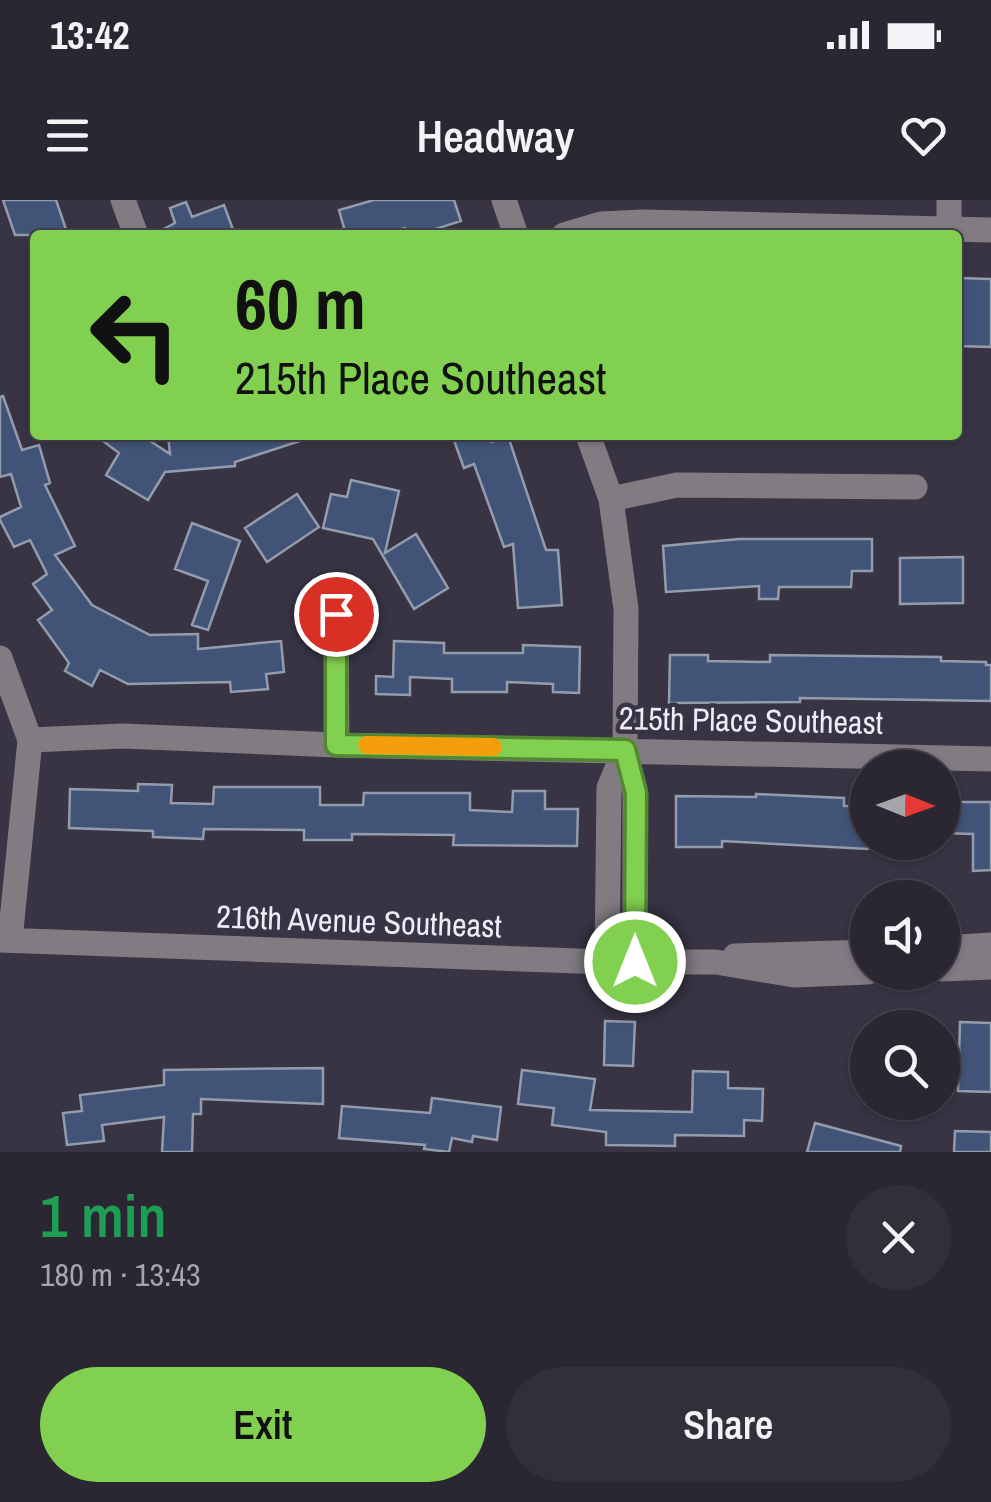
<!DOCTYPE html>
<html lang="en">
<head>
<meta charset="utf-8">
<style>
	body { margin:0; font-family:"Archivo Narrow",sans-serif; background:#322f3b; color:#f1f3f6; height:100vh; display:flex; flex-direction:column; font-size:38px; white-space:nowrap }
	* { box-sizing:border-box; margin:0 }
	p { font-size:32px; color:#a5a5ac }
	.icon { flex:none; width:55px; height:55px; fill:none; stroke:currentColor; stroke-width:2; stroke-linecap:round; stroke-linejoin:round }
	.map { position:relative; height:952px; overflow:hidden }
	.details { display:flex; flex-direction:column; background:#2a2733; flex:1 }
	.details>* { flex:none }
	.hud { position:absolute; left:30px; top:30px; width:932px; height:210px; border-radius:10px; box-shadow:0 2px 8px #0004,0 0 0 2px #46444e; background:#82d04f; color:#111; overflow:hidden }
	.needle { width:65px; rotate:91deg }
	.fabs { position:absolute; left:850px; top:550px; display:grid; gap:20px }
	.fabs a { display:grid; place-items:center; width:110px; height:110px; border-radius:50%; background:#2a2733; box-shadow:0 2px 8px #0004,0 0 0 2px #46444e; font-size:50px }
	.pin { position:absolute; display:grid; place-items:center; width:85px; height:85px; color:#fff; margin:-42px; border:5px solid #fff; border-radius:50%; box-shadow:0 2px 10px #0007 }
	.me { position:absolute; width:110px; margin:-55px; rotate:0deg; stroke-linejoin:round; filter:drop-shadow(0 0 8px #0008) }
	.turn { display:flex; align-items:center; gap:35px; height:210px; padding:0 40px; font-size:45px }
	.turn .icon { width:130px; height:130px; stroke-width:2.5 }
	.turn b { display:block; font-size:70px; line-height:85px }
	.round { display:grid; place-items:center; flex:none; width:105px; height:105px; border-radius:52px; background:#322f3b }
	.overview { display:flex; align-items:center; justify-content:space-between; height:170px; padding:0 40px }
	h1 { font-size:60px; font-weight:600; line-height:75px; color:#1e9e55 }
	.action { display:flex; gap:20px; margin-top:auto; padding:20px 40px }
	.action a { flex:1; height:115px; border-radius:60px; background:#82d04f; color:#111; font-size:40px; font-weight:600; line-height:115px; text-align:center }
	.action a+a { background:#322f3b; color:#f1f3f6 }
	.status { display:flex; justify-content:space-between; align-items:center; height:70px; padding:0 50px; background:#2a2733; direction:ltr }
	.status svg { height:28px; fill:currentColor }
	header { display:flex; justify-content:space-between; align-items:center; height:130px; padding:0 40px; background:#2a2733; font-size:45px; font-weight:600 }
	.map>svg:first-child { display:block }
	.building { fill:#415478; stroke:#939cad; stroke-width:2.5 }
	.lines { fill:none; stroke-linecap:round; stroke-linejoin:round }
	.minor { stroke:#827c82; stroke-width:25 }
	.route-casing { stroke:#548733; stroke-width:25 }
	.route { stroke:#82d04f; stroke-width:18 }
	.slow { stroke:#f59e0b; stroke-width:18 }
	.labels { text-anchor:middle; dominant-baseline:central; stroke-width:9; stroke-linejoin:round; paint-order:stroke }
	.street-label { font-size:32px; fill:#eeecf6; stroke:#383444 }
</style>
</head>
<body>
<div class="status"><b>13:42</b><svg viewBox="0 0 49 12"><path d="M0 12V9h3v3zM5 12V6h3v6zM10 12V3h3v9zM15 12V0h3v12zM26 1h20v11H26zM47 4h2v5h-2z"/></svg></div>
<header><svg class="icon" aria-label="menu" viewBox="0 0 24 24"><path d="M4 6h16M4 12h16M4 18h16"/></svg>Headway<svg class="icon" aria-label="heart" viewBox="0 0 24 24"><path d="M12 20l-8-8c-3-5 5-10 8-4 3-6 11-1 8 4z"/></svg></header>
<div class="map">
<svg width="991" height="952" viewBox="0 0 991 952">
	<rect width="100%" height="100%" fill="#383444"/>
	<path class="building" d="M3,0H56L68,35H15Z
		M374,0H454L461,21L417,35H407L405,28L382,35H346L339,10Z
		M186,2L192,17L224,5L235,35H152L175,23L170,8Z
		M958,78L991,79V147L958,146Z
		M3,196L22,250L39,245L50,283L45,285L75,346L55,355L92,405L150,435L198,434V449L281,441L284,472L266,474L268,489L231,492L230,482L128,484L100,470L92,486L65,471L69,463L38,420L52,410L33,384L47,374L30,340L14,347L0,320V317L21,307L11,274L0,277V197Z
		M95,235H141L170,254L168,235H306V239L235,262V266L165,272L148,300L106,275L119,253Z
		M452,235H489L492,242L508,236L546,350H558L562,405L518,408L513,344L504,347L474,264L464,268Z
		M351,280L399,291L385,353L416,334L448,388L414,409L373,339L323,328L331,294L347,297Z
		M297,294L319,327L267,362L245,328Z
		M192,323L240,341L208,430L192,425L208,381L175,369Z
		M739,339H872V371H852L851,387H779L778,399H759V386L666,392L663,346Z
		M963,357V403L900,404V358Z
		M394,441L444,443V453H523V445L580,447L579,493L553,492V484L507,482V492H452V479L410,477V495L376,494V476L393,477Z
		M670,455H708V461L770,462V455L941,457V461L986,462V465H991V498L990,501L800,498V502L669,503Z
		M138,584L172,585L171,603L213,604L214,587H320V605H363L364,593H470V610L512,612L513,591H545V609H578L577,646L453,645L454,635L352,634V640H304V630L204,629L203,639L153,637V631L69,628L70,589L138,591Z
		M756,594L844,598V606H868V649L722,641V647H676V596L756,597Z
		M942,602H991V670L973,671V634L942,633Z
		M605,821L635,822L633,866L604,865Z
		M960,822L991,823V892L958,891Z
		M323,868V904L201,899V914H193L192,952H162L164,917L102,925L104,941L67,945L63,913L82,911L80,895L164,885V870Z
		M522,870L595,879L590,910L692,912L693,871L728,872V888L763,889L762,921L744,920V936L675,935V946L606,945V932L552,925L554,908L518,904Z
		M432,898L501,907L497,940L473,936L472,942L452,938L449,952L424,949L425,945L339,938L342,906L430,913Z
		M815,923L901,946L900,952H807Z
		M955,931L991,932V952H954Z"/>
	<g class="lines">
		<path class="minor" d="M123,0L136,35
			M504,0L516,35
			M949,28V0
			M564,35L601,24L642,22L991,30
			M588,235L611,299L626,409L625,549L635,593V762
			M611,299L677,285L915,287
			M336,415L337,545
			M0,458L30,540L10,740
			M30,540L123,536L337,545L991,559
			M0,740L607,762H716L794,775L868,772
			M942,748L991,745
			M735,756L868,752
			M607,762L609,588L625,549
			M942,769L991,767"/>
	</g>
	<g class="lines">
		<g class="route-casing">
			<path id="route" d="M336,414V545L625,550L636,593L635,762"/>
		</g>
		<use href="#route" class="route"/>
		<path class="slow" d="M367,545L493,547"/>
	</g>
	<g class="labels">
		<g class="street-label">
			<text transform="translate(751 520) rotate(1)">215th Place Southeast</text>
			<text transform="translate(359 721) rotate(2)">216th Avenue Southeast</text>
		</g>
	</g>
</svg>
<div class="fabs">
<a><svg class="needle" viewBox="-14 -14 28 28"><path d="M0-13l5 13h-10z" fill="#e53935"/><path d="M0 13l5-13h-10z" fill="#a5a5ac"/></svg></a>
<a><svg class="icon" aria-label="sound" viewBox="0 0 24 24"><path d="M4 9h4l5-4v14l-5-4H4zM17 9q2 3 0 6"/></svg></a>
<a><svg class="icon" aria-label="search" viewBox="0 0 24 24"><circle cx="10" cy="10" r="6"/><path d="M15 15l6 6"/></svg></a>
</div>
<div class="pin" style="left:336px;top:414px;background:#d93025"><svg class="icon" aria-label="arrive" viewBox="0 0 24 24"><path d="M6 21V4h12l-3 4 3 4H6"/></svg></div>
<svg class="me" style="left:635px;top:762px" viewBox="-20 -20 40 40"><circle r="17" fill="#82d04f" stroke="#fff" stroke-width="3"/><path d="M0-11L8 9 0 5-8 9z" fill="#fff"/></svg>
<div class="hud">
<div class="turn"><svg class="icon" aria-label="left" viewBox="0 0 24 24"><path d="M17 20v-9H6M10 6l-5 5 5 5"/></svg><div><b>60 m</b>215th Place Southeast</div></div>
</div>
</div>
<section class="details">
<div class="overview"><div><h1>1 min</h1><p>180 m · 13:43</p></div><a class="round"><svg class="icon" aria-label="close" viewBox="0 0 24 24"><path d="M6 6l12 12M18 6L6 18"/></svg></a></div>
<div class="action"><a>Exit</a><a>Share</a></div>
</section>
</body>
</html>
